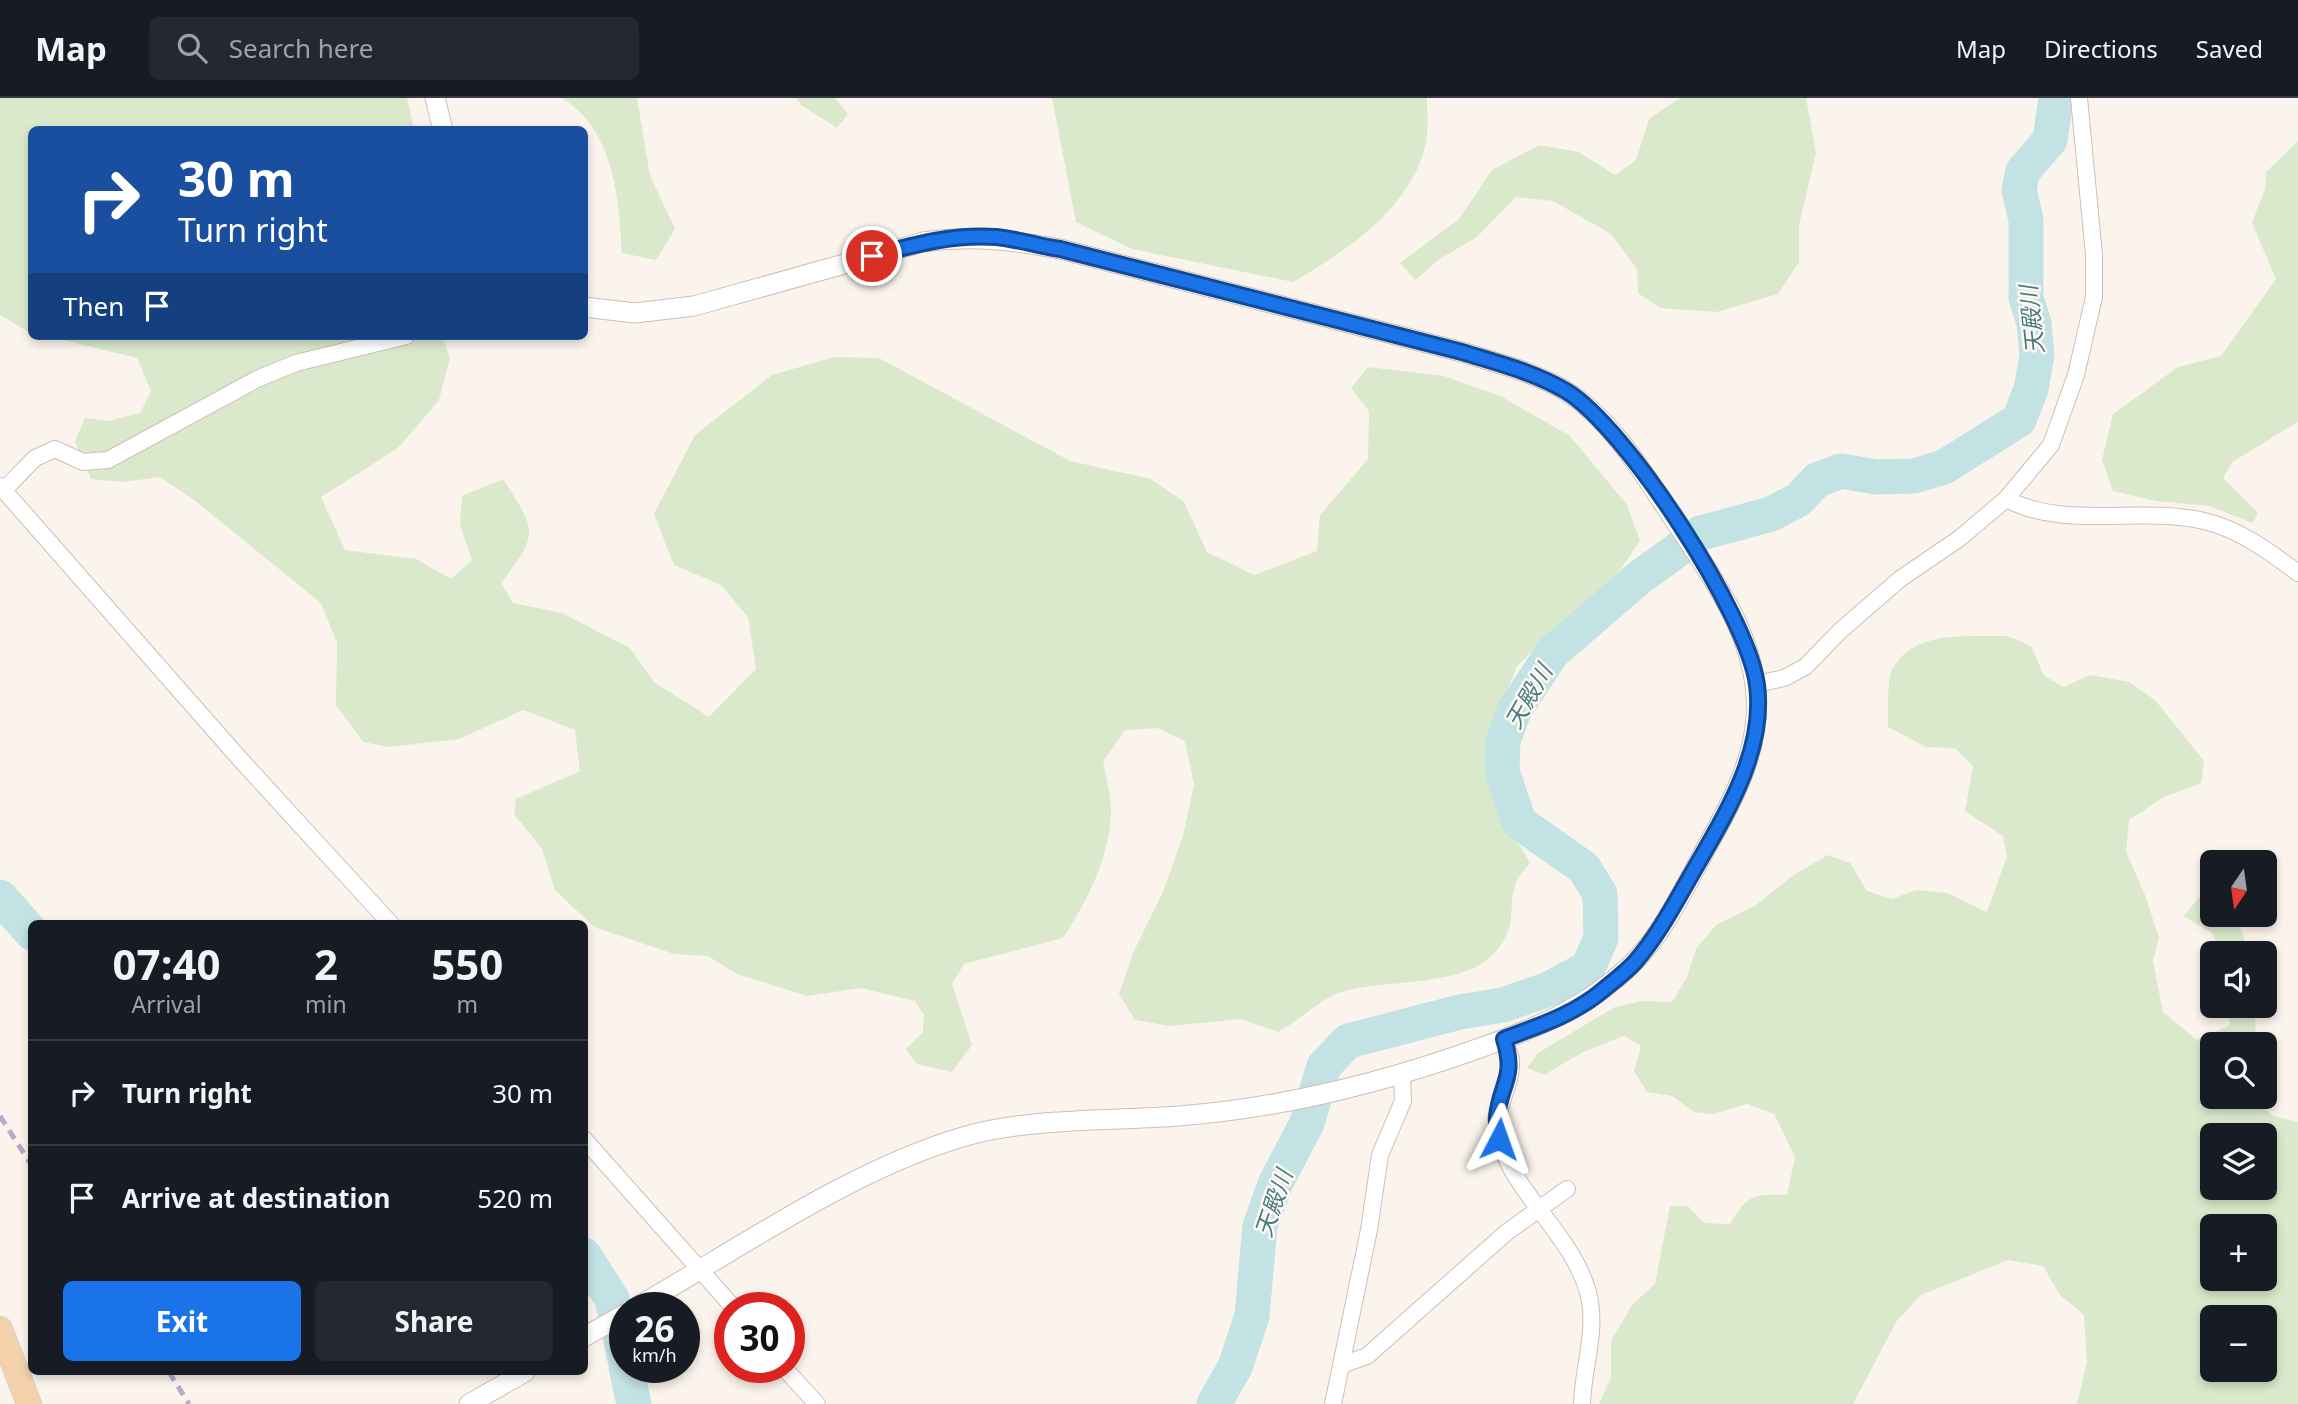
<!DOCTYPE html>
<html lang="en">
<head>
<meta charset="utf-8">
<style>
	body { margin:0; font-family:"Noto Sans","Noto Sans JP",sans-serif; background:#242831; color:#f1f3f6; height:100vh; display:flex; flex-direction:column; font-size:26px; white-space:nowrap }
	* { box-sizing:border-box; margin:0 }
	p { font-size:23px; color:#9ea1a6 }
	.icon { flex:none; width:38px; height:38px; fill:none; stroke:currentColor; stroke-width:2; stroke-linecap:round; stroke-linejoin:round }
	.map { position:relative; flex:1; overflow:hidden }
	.details { position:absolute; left:28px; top:822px; width:560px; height:455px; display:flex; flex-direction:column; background:#171b24; border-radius:10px; box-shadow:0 4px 10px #0003 }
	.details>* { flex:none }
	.hud { position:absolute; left:28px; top:28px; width:560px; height:214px; border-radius:10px; box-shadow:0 4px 10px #0003; background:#1a4fa0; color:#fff; overflow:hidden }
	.needle { width:46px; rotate:193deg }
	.buttons { position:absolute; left:2200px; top:752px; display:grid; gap:14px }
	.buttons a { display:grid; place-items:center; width:77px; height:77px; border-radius:10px; background:#171b24; box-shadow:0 4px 10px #0003; font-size:35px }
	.speed { position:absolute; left:609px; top:1194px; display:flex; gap:14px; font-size:35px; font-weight:700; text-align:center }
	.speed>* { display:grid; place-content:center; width:91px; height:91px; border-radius:50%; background:#171b24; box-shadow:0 4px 10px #0003; line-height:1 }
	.speed small { font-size:18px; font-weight:400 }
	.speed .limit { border:10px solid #d22; background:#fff; color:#111 }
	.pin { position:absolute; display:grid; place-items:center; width:60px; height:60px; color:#fff; margin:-30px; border:4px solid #fff; border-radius:50%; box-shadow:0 2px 7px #0007 }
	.me { position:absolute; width:77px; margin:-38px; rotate:4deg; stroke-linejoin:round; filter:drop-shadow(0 0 5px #0008) }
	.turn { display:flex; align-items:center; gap:24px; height:147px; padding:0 35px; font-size:32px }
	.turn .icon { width:91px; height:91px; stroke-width:2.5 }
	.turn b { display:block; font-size:49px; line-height:60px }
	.then { display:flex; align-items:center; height:66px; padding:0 35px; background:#0003; gap:14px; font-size:26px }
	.eta { display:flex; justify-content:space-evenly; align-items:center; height:119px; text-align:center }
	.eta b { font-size:42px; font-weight:700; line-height:49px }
	.cta { display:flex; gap:14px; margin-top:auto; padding:14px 35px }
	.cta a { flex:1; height:80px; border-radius:10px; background:#1a73e8; color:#fff; font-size:28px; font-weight:700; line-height:80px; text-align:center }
	.cta a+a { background:#242831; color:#f1f3f6 }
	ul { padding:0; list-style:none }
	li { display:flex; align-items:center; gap:21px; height:105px; padding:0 35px; border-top:2px solid #363941 }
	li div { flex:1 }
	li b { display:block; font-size:26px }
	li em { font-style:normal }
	header { display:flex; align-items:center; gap:42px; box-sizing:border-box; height:98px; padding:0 35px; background:#171b24; border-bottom:2px solid #363941 }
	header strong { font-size:33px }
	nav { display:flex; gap:38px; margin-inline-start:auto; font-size:24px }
	.search { width:490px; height:63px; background:#242831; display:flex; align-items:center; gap:18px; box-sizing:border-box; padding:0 24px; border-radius:10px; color:#9ea1a6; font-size:26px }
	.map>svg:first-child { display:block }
	.green { fill:#dae9cb; fill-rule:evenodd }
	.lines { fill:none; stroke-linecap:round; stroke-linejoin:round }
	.river { stroke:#c2e2e4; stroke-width:35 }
	.minor-casing { stroke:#cfbeb5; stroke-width:18 }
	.tertiary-casing { stroke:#cfbeb5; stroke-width:21 }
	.primary-casing { stroke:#d8d1ce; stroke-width:26 }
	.minor { stroke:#fff; stroke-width:16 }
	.tertiary { stroke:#fff; stroke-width:19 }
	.primary { stroke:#f3d2ab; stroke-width:24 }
	.rail { stroke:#b6aac6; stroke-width:5; stroke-dasharray:10 7; stroke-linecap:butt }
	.route-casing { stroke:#114b97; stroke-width:18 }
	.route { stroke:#1a73e8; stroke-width:12 }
	.labels { text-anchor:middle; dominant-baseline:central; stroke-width:5; stroke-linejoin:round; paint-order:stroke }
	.water-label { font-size:23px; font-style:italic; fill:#487b7f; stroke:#fef8f3 }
</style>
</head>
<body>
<header>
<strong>Map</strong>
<div class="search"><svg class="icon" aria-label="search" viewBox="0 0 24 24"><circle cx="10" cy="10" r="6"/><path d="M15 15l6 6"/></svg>Search here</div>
<nav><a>Map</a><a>Directions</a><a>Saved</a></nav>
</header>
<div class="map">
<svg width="2298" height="1306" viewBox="0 0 2298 1306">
	<rect width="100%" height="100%" fill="#fbf4ec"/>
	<path class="green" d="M0,0H407L414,31L32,32L31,235L0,217Z
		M562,0H637L650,78L675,131L656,162L622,155C619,100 614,32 562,0Z
		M796,0H835L848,16L837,30L801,7Z
		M1052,0H1427C1427,15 1429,34 1425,49C1409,112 1346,153 1293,184L1132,151L1076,124Z
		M1680,0H1806L1816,55L1799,127V164L1778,196L1717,214L1660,210L1638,195L1637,171L1611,136L1553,103L1516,99L1477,139L1438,162L1415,182L1400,165L1459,121L1492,72L1539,47L1579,54L1615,77L1636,62L1649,21Z
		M2298,43V324L2232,364L2223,380L2258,415L2253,425L2209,408L2156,403L2113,393L2102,362L2113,316L2178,269L2221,258L2276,181L2252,125L2265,91L2266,74Z
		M46,238H442L450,260L439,302L398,350L321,399L345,452L416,461L451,481L472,462L460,427L462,398L503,381C536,433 540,435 501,485L513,505L562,515L630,550L655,585L709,619L756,571L748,519L721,487L674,467L654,416L695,337L772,277L834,259L879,260L1070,363L1151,381L1184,404L1207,454L1254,477L1317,453L1320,417L1368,361L1369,313L1351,290L1368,269L1444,278L1502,299L1570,338L1627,407L1640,443L1618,475L1566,520L1517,568L1498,615L1489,660L1498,711L1530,765C1526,770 1520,776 1517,782C1506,806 1520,823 1497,852C1466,891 1386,880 1341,894C1321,900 1298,924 1278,934L1241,921L1170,928L1135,922L1119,896L1134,853L1162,796L1183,738L1194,687L1185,643L1157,630L1125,632L1103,664C1106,679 1111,697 1111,713C1110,758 1088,802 1063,840L964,866L952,886L972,947L952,974L917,966L906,951L923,934L924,917L915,903L861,890L807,898L737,876L708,858L674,856L594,829L555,792L542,751L514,716L516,701L580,673L575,632L523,612L459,641L389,649L363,644L336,607L337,545L321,505L194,402L160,379L123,384L91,381L75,343L85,320L108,323L140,315L151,293L137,260Z
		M2007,538L2031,548L2044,578L2064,589L2090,577L2129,584L2155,602L2204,663L2201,685L2164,699L2129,722L2126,754L2145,797L2159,840L2153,863L2163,914L2197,942L2230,927L2228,908H2255L2256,947H2212V999H2251L2273,1018L2298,1024V1306H2077L2087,1264L2084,1217L2060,1197L2043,1168L2008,1162L1921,1197L1896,1224L1853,1306H1599L1611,1279V1243L1632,1207L1655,1186L1670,1108H1688L1704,1125L1730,1126C1748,1096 1753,1096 1787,1097L1795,1059L1774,1016L1747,1006L1713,1016L1694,1014L1672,998L1647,994L1634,973L1641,948L1624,938L1583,954L1544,977L1527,970L1538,955L1615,909L1642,903L1672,904L1687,879L1696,851L1716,827L1756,807L1795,776L1828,757L1850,765L1867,793L1892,801L1916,792L1947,795L1987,814L2007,758L2003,738L1965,713L1973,668L1955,650L1926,649L1888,629C1888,615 1887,580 1893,570C1915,531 1969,539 2007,538ZM2212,1038H2264V1090H2212ZM2212,1129H2264V1181H2212ZM2212,1220H2264V1272H2212Z
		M2203,795L2212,800V817H2234L2243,836L2247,856H2223L2211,834L2183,818Z"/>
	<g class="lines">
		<path class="river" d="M0,799L32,835
			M584,1157L612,1201L625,1261
			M626,1269L634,1306
			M1214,1306L1235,1269L1252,1218L1260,1128L1276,1084L1307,1025L1324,968L1348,943L1460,914L1503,907L1549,891L1588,870L1601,840L1600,796L1584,770L1519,724L1502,673L1503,643L1514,613L1552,555L1640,479L1701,435L1771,416L1798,402L1817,382L1841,373L1876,379L1914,378L1944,369L2019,322L2031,291L2037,257L2034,225L2026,200V122L2019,92L2023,73L2050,42L2056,0"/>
		<g class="minor-casing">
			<path id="minor" d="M0,388L239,660L391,826
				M3,393L35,360L55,351L83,364L108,362L257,281L296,265L406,238
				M2006,401C2065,432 2140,408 2204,423C2239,431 2270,454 2298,475
				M1757,586L1784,580L1805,569L1840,533L1900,481L1960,440L2006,401L2051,347L2076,277L2094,199V157L2079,0
				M1504,941C1506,948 1510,955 1511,962C1513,989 1491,1013 1499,1041C1514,1096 1572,1137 1588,1194C1598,1233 1583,1267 1582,1306
				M584,1041L733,1209
				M1341,1267L1367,1258L1507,1134L1567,1091
				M783,1269L817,1306
				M1333,1306L1369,1132L1380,1057L1403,1003L1402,977"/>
		</g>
		<g class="tertiary-casing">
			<path id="tertiary" d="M435,0L443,32
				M584,209L635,215L694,208L923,144C973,137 1011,142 1060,151L1462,254C1496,265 1534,274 1566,293C1613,323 1643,375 1673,420C1694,452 1715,481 1732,515C1776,603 1756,662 1710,743C1687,784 1665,835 1630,868C1586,910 1534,931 1477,951C1379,986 1282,1010 1179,1018C1113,1023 1028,1020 966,1038C854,1070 738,1151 637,1209
				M584,1239L625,1216
				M469,1306L525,1274"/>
		</g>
		<g class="primary-casing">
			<path id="primary" d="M0,1231L29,1306"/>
		</g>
		<use href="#minor" class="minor"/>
		<use href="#tertiary" class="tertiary"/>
		<use href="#primary" class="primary"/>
		<path class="rail" d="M0,1018L32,1068
			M169,1274L189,1306"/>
	</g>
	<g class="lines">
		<g class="route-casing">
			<path id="route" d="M872,158C913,147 952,136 996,139C1017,141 1039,148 1060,151L1462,254C1497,265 1534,274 1566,293C1626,329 1748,517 1757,587C1766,656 1722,722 1690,779C1674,807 1657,839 1635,864C1626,874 1614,883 1603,892C1575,916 1538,928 1504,941C1516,980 1501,984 1497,1018C1496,1025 1498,1033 1499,1041"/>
		</g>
		<use href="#route" class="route"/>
	</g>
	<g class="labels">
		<g class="water-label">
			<text transform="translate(2031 222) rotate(-96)">天殿川</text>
			<text transform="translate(1528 598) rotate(-60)">天殿川</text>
			<text transform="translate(1273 1105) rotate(-71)">天殿川</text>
		</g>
	</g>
</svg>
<div class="buttons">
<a><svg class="needle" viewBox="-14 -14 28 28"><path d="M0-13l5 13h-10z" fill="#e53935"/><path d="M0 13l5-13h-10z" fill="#9ea1a6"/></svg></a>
<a><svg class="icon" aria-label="sound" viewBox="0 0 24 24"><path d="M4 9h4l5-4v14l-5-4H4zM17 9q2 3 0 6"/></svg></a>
<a><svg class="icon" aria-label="search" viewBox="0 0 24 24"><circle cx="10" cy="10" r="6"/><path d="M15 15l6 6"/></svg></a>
<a><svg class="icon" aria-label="layers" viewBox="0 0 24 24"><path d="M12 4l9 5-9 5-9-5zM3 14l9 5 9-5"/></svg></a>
<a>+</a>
<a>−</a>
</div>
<div class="speed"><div>26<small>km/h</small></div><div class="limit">30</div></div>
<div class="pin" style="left:872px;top:158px;background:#d93025"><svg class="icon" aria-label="arrive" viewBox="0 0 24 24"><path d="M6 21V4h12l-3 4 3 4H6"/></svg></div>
<svg class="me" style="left:1499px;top:1041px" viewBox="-20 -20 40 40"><path d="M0-17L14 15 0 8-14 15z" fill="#1a73e8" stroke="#fff" stroke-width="4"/></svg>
<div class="hud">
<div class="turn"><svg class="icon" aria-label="right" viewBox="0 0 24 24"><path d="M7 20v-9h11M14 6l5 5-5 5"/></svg><div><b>30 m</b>Turn right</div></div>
<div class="then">Then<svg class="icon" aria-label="arrive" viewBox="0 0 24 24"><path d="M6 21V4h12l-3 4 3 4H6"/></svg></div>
</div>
<section class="details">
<div class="eta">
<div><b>07:40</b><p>Arrival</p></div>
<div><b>2</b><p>min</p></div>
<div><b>550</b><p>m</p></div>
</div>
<ul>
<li><svg class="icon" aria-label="right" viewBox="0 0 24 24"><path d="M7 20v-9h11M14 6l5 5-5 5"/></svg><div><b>Turn right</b></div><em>30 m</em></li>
<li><svg class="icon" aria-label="arrive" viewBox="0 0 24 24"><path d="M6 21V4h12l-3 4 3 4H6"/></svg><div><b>Arrive at destination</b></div><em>520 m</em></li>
</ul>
<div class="cta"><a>Exit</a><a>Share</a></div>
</section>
</div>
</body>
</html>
